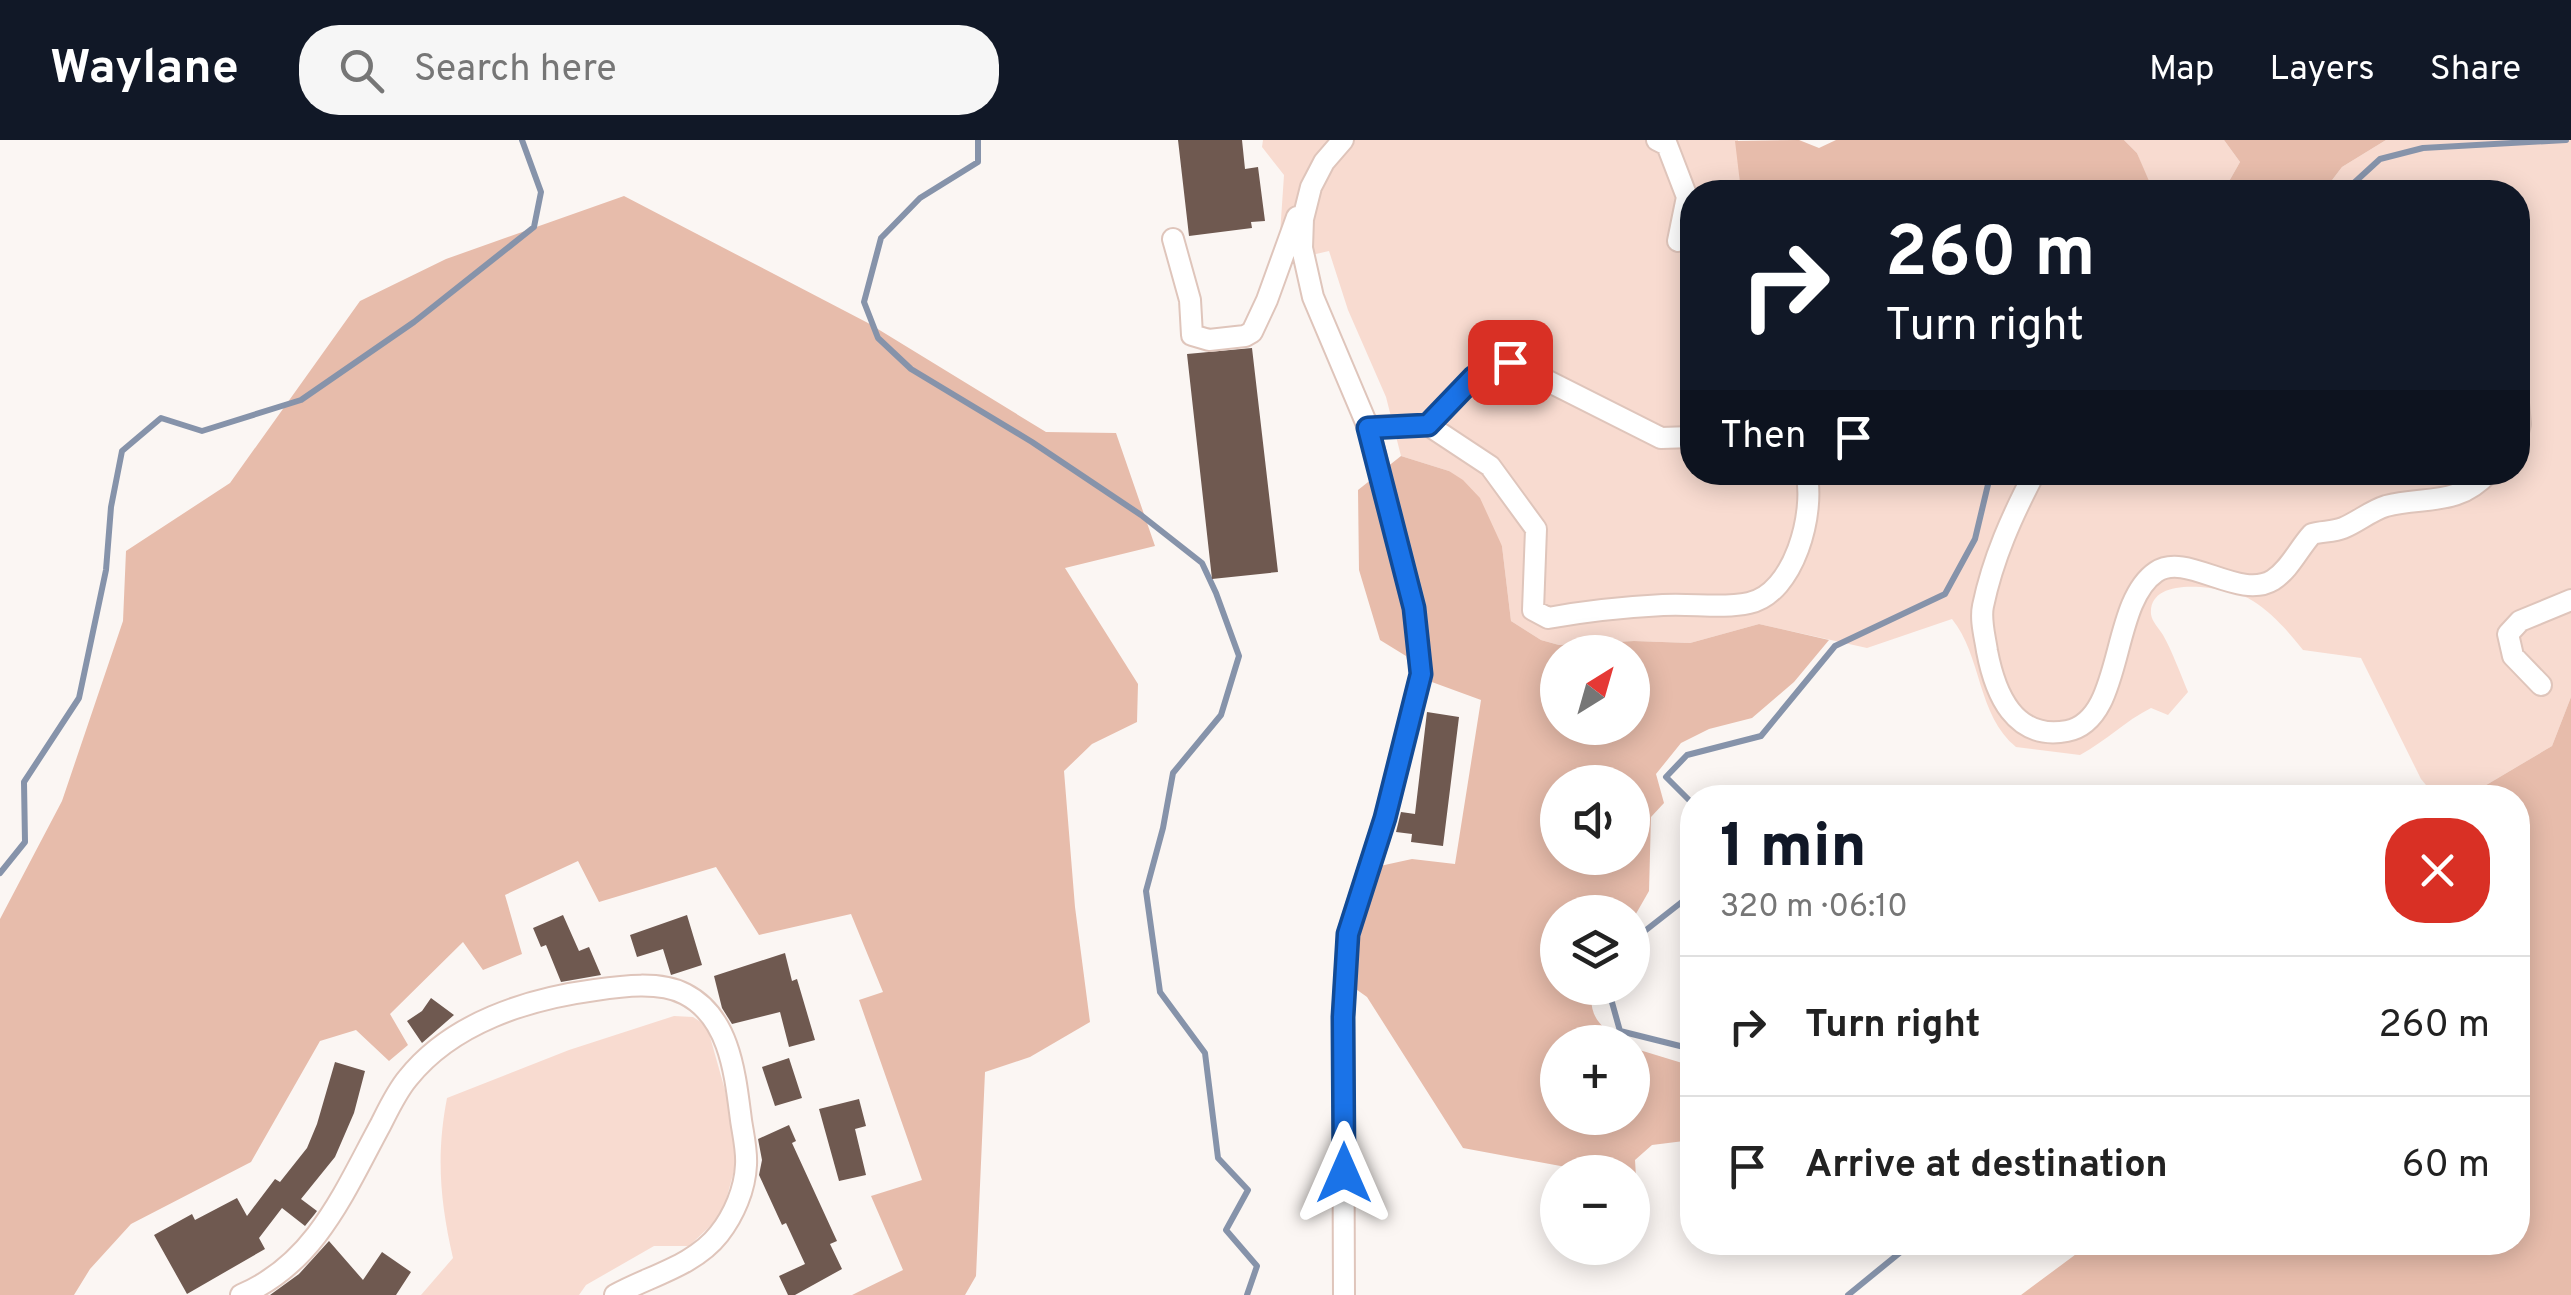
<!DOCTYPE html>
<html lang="en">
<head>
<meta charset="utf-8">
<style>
	body { margin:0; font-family:Overpass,sans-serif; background:#f6f6f6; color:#222; height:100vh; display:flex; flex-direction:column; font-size:38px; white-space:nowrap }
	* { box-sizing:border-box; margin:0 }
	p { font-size:32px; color:#767676 }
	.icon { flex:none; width:55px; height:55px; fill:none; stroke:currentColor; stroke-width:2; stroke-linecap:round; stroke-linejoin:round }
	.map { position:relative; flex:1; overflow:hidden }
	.side { position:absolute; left:1680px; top:645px; width:850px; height:470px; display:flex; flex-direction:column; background:#fff; border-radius:40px; box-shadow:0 5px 25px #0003 }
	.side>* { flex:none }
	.banner { position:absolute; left:1680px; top:40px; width:850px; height:305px; border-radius:40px; box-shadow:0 5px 25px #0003; background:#111827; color:#fff; overflow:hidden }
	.needle { width:65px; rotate:37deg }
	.controls { position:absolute; left:1540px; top:495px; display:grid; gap:20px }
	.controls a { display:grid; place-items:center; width:110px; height:110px; border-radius:50%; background:#fff; box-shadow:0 5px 25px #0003; font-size:50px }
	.pin { position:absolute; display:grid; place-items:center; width:85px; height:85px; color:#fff; margin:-42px; border-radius:20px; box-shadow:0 5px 15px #0006 }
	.me { position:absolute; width:110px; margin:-55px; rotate:0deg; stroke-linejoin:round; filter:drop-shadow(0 0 8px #0008) }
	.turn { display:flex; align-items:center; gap:35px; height:210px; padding:0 40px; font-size:45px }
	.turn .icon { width:130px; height:130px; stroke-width:2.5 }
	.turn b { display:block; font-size:70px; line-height:85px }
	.then { display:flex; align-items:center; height:95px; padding:0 40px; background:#0003; gap:20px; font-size:38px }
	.round { display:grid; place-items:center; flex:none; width:105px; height:105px; border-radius:40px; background:#f6f6f6 }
	.summary { display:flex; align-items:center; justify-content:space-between; height:170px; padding:0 40px }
	h1 { font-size:60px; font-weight:800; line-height:75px; color:#111827 }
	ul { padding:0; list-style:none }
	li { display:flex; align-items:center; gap:30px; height:140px; padding:0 40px; border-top:2px solid #e0e0e0 }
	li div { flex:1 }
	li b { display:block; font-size:38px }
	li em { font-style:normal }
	header { display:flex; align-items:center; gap:60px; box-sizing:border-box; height:140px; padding:0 50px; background:#111827; color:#fff }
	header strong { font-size:48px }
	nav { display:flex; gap:55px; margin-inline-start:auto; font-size:35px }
	.search { width:700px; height:90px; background:#f6f6f6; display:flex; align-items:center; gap:25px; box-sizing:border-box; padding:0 35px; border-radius:40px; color:#767676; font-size:38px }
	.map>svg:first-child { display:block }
	.green { fill:#f8dbd0 }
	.forest { fill:#e7bcab; fill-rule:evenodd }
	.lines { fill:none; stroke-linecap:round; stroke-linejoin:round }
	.stream { stroke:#8693aa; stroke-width:6 }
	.building { fill:#6f5950 }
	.minor-casing { stroke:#dfc5bb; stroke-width:24 }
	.minor { stroke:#fff; stroke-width:20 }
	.route-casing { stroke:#114b97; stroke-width:25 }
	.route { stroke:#1a73e8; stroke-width:18 }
</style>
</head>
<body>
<header>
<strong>Waylane</strong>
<div class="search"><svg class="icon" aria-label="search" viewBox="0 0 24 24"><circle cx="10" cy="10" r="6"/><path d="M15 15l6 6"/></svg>Search here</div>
<nav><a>Map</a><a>Layers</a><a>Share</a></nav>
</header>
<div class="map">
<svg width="2571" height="1155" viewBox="0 0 2571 1155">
	<rect width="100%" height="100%" fill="#fbf6f3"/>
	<path class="green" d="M1263,0H1738L1740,43L1759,52H1692V332H2518V52H2323L2342,27L2386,0H2571V557L2552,606L2466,657H2436L2421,639L2361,518L2303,510C2288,491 2273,474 2253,461C2233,448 2148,432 2151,474C2152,482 2159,488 2163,495C2173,513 2180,533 2188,552L2168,575L2151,568C2125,581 2106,601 2080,615L2016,607C1977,575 1982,516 1952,479L1867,508L1759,484L1690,503L1634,501L1559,505L1541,500L1511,481L1502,406L1449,331L1401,316L1386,257L1348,170L1329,111L1290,120L1279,109L1284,35L1262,7Z
		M2124,0H2224L2240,22L2223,52H2152L2137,13Z
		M674,876L693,877L707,886L725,950L738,1016L722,1075L689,1106H654L586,1145L579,1155H421L453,1118C440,1061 436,1015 447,958L569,910Z"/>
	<path class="forest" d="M1799,0L1819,8L1836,0H2124L2137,13L2152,48V52H1759L1740,43L1735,1Z
		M2224,0H2386L2342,27L2323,52H2223L2240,22Z
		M624,56L868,183L1046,292L1116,293L1155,406L1065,428L1138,544L1137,582L1092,604L1064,631L1075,767L1090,882L1030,917L985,932L976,1136L965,1155H852L903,1130L871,1056L922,1040L859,860L883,852L851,774L759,795L716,727L599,762L578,721L505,755L522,814L483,830L463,802L390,874L408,905L389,921L356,890L320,901L251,1022L131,1084L90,1129L74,1155H0V779L62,661L123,481L126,411L230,343L360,161L446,119Z
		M1401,316L1449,331L1463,340L1480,358L1502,406L1511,481L1541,500L1559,505L1634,501L1690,503L1759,484L1829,500L1794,542L1752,578L1709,589L1681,603L1656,634L1664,663L1651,677L1649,751L1633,779L1632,772H1558V848H1592C1588,877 1600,887 1624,902H1558V978H1632L1633,908L1692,926V1000L1652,1005L1635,1020L1636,1037H1633L1632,1032H1593L1463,1008L1367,857L1353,847L1363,774L1380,726L1412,719L1455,724L1481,560L1410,534L1406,516L1380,500L1359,430L1358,350ZM1558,512H1632V588H1558ZM1558,642H1632V718H1558Z
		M2571,557V1155H2021L2091,1103L2518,1102V658L2466,657L2552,606Z"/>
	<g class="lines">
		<path class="stream" d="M978,0V22L920,58L881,98L864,162L878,198L911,229L1032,302L1141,375L1202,423L1216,453L1239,516L1221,575L1173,633L1163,688L1146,751L1160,852L1205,913L1218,1018L1248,1050L1226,1090L1257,1126L1247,1155
			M2344,52L2380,19L2423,8L2566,0
			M1692,663L1666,637L1687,615L1761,596L1835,506L1945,454L1975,399L1991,332
			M0,733L25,702L24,642L79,558L106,430L111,367L122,311L161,278L202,291L301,260L414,182L534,87L541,52L522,0
			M1632,801L1692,754
			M1608,848L1620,891L1692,909
			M1848,1155L1913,1102"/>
	</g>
	<path class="building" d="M1178,0H1242L1245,29L1258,27L1265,81L1251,82L1252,88L1189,96Z
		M1252,208L1278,432L1212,439L1187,214Z
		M1427,572L1459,577L1443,706L1411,702L1412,694L1396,692L1401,672L1415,674Z
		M563,775L579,811L589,807L601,835L561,842L546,805L541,807L533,788Z
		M687,775L702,825L671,835L663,809L637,817L630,795Z
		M785,813L792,841L797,839L815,900L789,907L780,872L732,884L722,868L714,836Z
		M431,858L454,875L422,903L407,881L422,871Z
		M789,918L802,958L775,966L762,927Z
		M335,922L365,931L354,973L335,1017L301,1059L317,1071L314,1075L305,1086L282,1068L259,1098L265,1109L187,1154L154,1095L192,1074L195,1080L237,1058L247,1076L275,1039L280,1042L307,1008L317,984Z
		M859,959L866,986L855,989L866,1035L839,1041L819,969Z
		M789,985L796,1001L792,1003L837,1101L830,1104L842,1129L795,1155H788L779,1136L805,1124L786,1083L782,1085L759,1035L762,1020L758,999Z
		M329,1101L363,1140L382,1112L411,1132L396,1155H270L299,1134Z"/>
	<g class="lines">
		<g class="minor-casing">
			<path id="minor" d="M1343,0L1324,22L1311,47L1303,79L1302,108L1313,157L1368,287L1415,468L1421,534L1385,678L1348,794L1343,877L1344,1155
				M1657,0L1667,5L1687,57L1678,101
				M1173,99L1190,160L1192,195L1209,200L1245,196L1252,192L1267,160L1297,77
				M2518,263L2520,284L2518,292
				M1428,285L1490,326L1536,389L1533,470L1548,478C1586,471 1625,467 1663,465C1691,463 1722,469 1749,463C1794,454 1816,372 1806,332
				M1368,287L1428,285L1475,237L1510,222L1661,298L1692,297
				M2035,332C2012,376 1993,418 1983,466C1980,480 1985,497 1987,511C1995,553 2014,601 2067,591C2125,580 2109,464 2156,432C2186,411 2239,461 2273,440C2290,429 2299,408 2312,394C2322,391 2333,392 2343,388C2358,382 2370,371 2386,366C2424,356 2458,367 2489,332
				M2541,545L2513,516L2508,494L2520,481L2571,460
				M241,1155C316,1123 344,1052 381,984C389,968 397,951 408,938C452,883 527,859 595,850C622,846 660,841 685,854C730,877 735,934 741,980C743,994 747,1010 746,1025C745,1049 734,1075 719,1094C694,1126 649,1136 615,1155"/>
		</g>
		<use href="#minor" class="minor"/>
	</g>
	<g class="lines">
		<g class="route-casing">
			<path id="route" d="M1344,1033L1343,877L1348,794L1385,678L1421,534L1414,468L1368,288L1428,285L1474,237L1510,222"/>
		</g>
		<use href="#route" class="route"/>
	</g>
</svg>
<div class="controls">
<a><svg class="needle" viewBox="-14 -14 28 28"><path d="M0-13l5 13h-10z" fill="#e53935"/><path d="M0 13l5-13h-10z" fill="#767676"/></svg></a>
<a><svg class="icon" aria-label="sound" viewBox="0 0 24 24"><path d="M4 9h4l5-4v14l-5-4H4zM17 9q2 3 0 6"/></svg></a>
<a><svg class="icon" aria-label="layers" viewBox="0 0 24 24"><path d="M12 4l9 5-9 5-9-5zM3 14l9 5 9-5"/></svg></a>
<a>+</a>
<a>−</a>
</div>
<div class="pin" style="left:1510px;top:222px;background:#d93025"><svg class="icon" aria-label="arrive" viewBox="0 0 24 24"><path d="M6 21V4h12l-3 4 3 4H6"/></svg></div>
<svg class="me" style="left:1344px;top:1033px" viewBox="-20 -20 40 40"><path d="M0-17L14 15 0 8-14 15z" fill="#1a73e8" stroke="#fff" stroke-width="4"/></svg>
<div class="banner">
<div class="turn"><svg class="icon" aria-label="right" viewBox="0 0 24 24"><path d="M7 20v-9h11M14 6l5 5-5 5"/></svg><div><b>260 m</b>Turn right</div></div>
<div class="then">Then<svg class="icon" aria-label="arrive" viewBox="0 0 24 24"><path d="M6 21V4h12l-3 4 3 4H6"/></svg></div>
</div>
<section class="side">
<div class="summary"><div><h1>1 min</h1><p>320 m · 06:10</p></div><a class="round" style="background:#d93025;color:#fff"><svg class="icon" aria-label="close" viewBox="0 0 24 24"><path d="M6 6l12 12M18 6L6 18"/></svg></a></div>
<ul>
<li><svg class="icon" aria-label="right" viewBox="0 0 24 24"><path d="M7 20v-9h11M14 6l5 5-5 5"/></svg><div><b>Turn right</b></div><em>260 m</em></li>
<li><svg class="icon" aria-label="arrive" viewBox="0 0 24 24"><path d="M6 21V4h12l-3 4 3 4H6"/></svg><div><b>Arrive at destination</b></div><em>60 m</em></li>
</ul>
</section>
</div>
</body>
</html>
